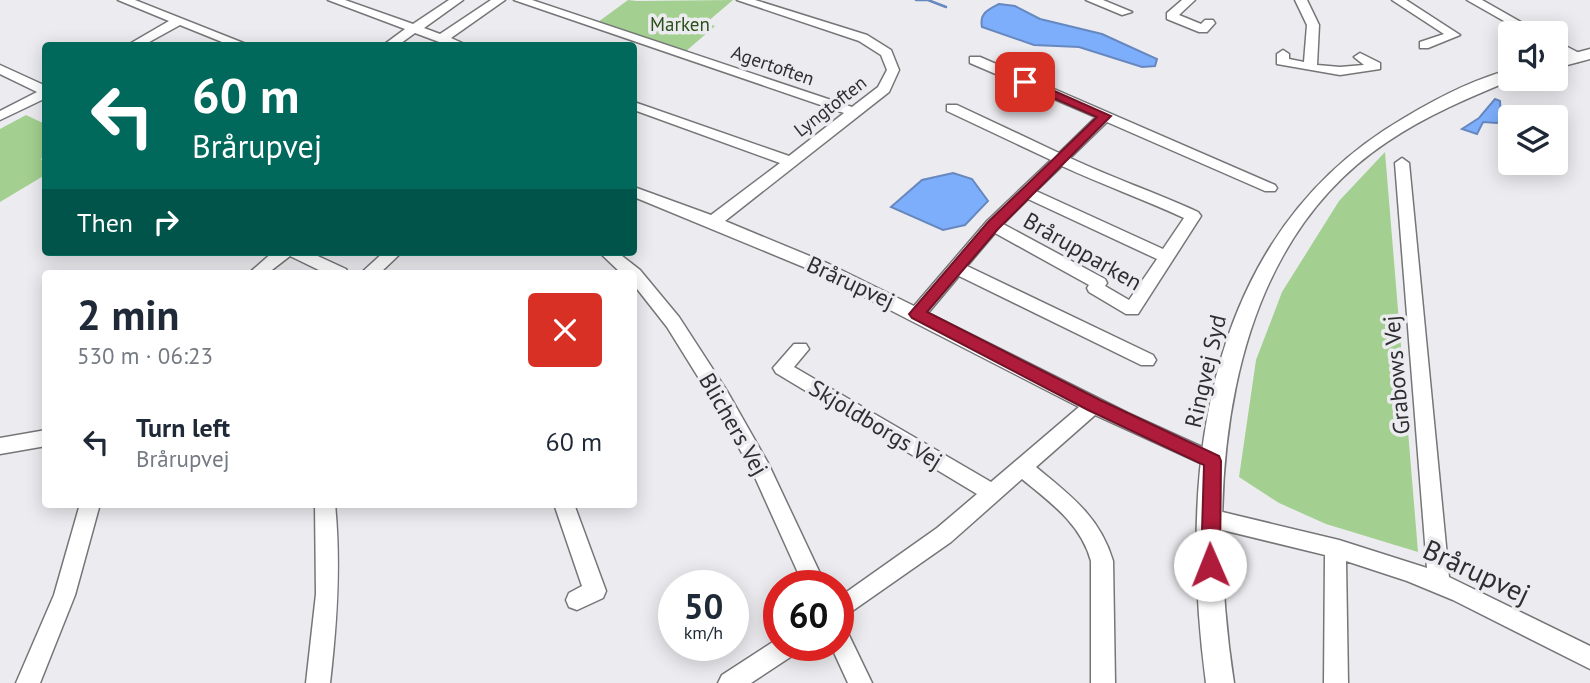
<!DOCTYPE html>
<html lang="en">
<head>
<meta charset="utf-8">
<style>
	body { margin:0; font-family:"PT Sans",sans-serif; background:#f6f6f7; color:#1f2937; height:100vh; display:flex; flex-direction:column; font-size:26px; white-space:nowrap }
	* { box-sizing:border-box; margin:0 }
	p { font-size:23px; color:#747a83 }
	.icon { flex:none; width:38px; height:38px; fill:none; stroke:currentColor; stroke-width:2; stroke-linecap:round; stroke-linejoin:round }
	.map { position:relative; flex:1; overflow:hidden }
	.side { position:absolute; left:42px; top:270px; width:595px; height:238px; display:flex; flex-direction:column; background:#fff; border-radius:7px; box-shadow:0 4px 18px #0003 }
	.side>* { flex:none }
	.guide { position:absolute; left:42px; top:42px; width:595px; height:214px; border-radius:7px; box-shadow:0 4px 18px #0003; background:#00695c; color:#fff; overflow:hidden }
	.tools { position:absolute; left:1498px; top:21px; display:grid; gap:14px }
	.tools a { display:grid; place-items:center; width:70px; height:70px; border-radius:7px; background:#fff; box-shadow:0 4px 18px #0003; font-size:35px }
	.speed { position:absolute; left:658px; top:570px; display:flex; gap:14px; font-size:35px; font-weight:700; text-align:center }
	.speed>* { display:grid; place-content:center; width:91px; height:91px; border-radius:50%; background:#fff; box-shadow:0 4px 18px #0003; line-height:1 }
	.speed small { font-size:18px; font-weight:400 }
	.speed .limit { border:10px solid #d22; background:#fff; color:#111 }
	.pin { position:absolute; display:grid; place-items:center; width:60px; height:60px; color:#fff; margin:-30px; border-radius:14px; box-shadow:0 4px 10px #0006 }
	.me { position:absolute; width:77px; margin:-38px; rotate:359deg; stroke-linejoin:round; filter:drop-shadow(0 0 5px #0008) }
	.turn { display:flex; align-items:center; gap:24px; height:147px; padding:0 35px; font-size:32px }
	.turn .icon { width:91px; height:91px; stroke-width:2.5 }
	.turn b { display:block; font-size:49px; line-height:60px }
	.then { display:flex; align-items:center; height:66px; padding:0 35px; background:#0003; gap:14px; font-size:26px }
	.round { display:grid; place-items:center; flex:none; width:74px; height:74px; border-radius:7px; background:#f6f6f7 }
	.head { display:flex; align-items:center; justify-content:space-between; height:119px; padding:0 35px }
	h1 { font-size:42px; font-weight:800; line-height:52px }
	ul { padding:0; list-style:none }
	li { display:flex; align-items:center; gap:21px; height:105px; padding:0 35px }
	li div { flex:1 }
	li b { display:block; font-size:26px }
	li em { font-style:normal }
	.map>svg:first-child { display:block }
	.green { fill:#a3d090 }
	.water { fill:#7daefc; stroke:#6688bf; stroke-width:2 }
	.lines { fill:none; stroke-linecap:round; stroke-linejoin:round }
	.stream { stroke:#6688bf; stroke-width:2.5 }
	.minor-casing { stroke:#767679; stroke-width:3 }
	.major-casing { stroke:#767679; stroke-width:3 }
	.minor { fill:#fff; fill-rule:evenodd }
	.major { fill:#fff; fill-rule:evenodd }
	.route { fill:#af1b3a; stroke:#721226; stroke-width:2 }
	.labels { text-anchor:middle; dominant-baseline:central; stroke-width:7; stroke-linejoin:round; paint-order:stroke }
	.far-park-label { font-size:19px; fill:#2a4f18; stroke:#ececf0 }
	.far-street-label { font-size:19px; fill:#2f2f30; stroke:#ececf0 }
	.street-label { font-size:23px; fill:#2f2f30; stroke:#ececf0 }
	.near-street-label { font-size:28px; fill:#2f2f30; stroke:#ececf0 }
</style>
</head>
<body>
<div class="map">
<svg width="1590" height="683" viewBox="0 0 1590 683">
	<rect width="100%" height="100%" fill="#ececf0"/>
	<path class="green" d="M628,0L637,1L733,0L706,23L715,26L685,52L598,22Z
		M26,115L45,124V149L41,160L45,162V175L0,202V129Z
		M1385,152L1418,552L1326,524L1279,503L1239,477L1256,360L1282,292L1339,201Z"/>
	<path class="water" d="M999,4L1015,6L1040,19L1102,34L1157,59L1155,66L1142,67L1079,47L1034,45L982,27C979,13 989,9 999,4Z
		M1495,99L1500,101L1501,120L1497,123L1483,122L1477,134L1462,129L1479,118Z
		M953,173L972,179L988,201L965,225L943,230L891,207L922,180Z"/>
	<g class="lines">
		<path class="stream" d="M916,0H927
			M928,0L946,7"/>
		<g class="minor-casing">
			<path id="minor" d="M118,0H135L251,46H232L180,25L142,46H126L169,21Z
				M328,0H345L413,24L449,0H463L424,28L440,34L491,0H505L451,38L469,46H450L415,33L397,46H382L405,29Z
				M514,0H532L852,107L878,87L887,70L881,55L859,41L737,0H755L867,35L891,50L899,70L889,92L725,221L829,264L914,306L987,221L1051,160L947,111V105H957L1059,153L1096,117L970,63V57H980L1275,185L1277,188L1275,191H1265L1107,122L1070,158C1113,178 1156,193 1198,212L1201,216L1138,314H1126L1089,292L1087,288L1089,285L995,233L967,266L1153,355L1156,360L1153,365H1141L959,276L928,313L1128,413L1220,455L1223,461L1220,467L1213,469L1095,415L1036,467C1070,495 1100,517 1113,561L1115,683H1091V561C1081,524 1051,503 1022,479L951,542L838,621V598L937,528L977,494L776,373L773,368L794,344H806L809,349L794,367L991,482L1079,407L818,273L634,197V187L711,215L780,163L634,110V102L789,156L844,113ZM1062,166C1103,185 1143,199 1184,218L1163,249L1036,191ZM1028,199L1157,259L1129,300L1105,286L1107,283L1105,279L1003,224Z
				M1086,0H1103L1132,12L1122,15Z
				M1182,0H1195L1179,15L1201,24L1205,20H1213L1215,23L1207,32H1199L1167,19V13Z
				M1295,0H1307L1319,25L1317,65L1340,67L1364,65L1354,57L1360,53L1380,63V69L1340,75L1277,64V54L1283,50L1289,54V59L1304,62L1307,25Z
				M1392,0H1406L1460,35L1428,48H1420V42L1444,34Z
				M1467,0H1482L1540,33H1525Z
				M1556,41L1583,55L1584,58L1578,62L1556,50Z
				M0,65L46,86V98L0,120V111L37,92L0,74Z
				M1402,158L1409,163L1449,577L1590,646V669L1453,600L1407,581L1346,561L1348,683H1324L1325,555L1210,527L1203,524L1200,518L1203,512L1210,509L1339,540L1427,568L1395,163Z
				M273,252H309L346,269L348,273H325L290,256L268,273H249Z
				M384,252H402L380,273H361Z
				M599,252H617L640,270L679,317L727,391L768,463L826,586H804L753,473L713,401L667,327L634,285V273H621Z
				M46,430V446L0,454V438Z
				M80,504H100L75,595L40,683H16L54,595Z
				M315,504H335C341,564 337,623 330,683H306L316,594Z
				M554,504H574L606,591L603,598L577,610L569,607L566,600L569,593L582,586Z
				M838,626L846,629L872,683H848L831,646H838Z
				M779,638V646H798L795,654L751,683H718L722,675Z"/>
		</g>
		<g class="major-casing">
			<path id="major" d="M1590,49V59L1556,68V58Z
				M1510,70V79H1514C1470,97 1427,115 1387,142C1216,256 1206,500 1234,683H1206C1178,472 1203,235 1404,118C1436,99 1473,79 1510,70Z"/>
		</g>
		<use href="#minor" class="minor"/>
		<use href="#major" class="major"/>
	</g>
	<path class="route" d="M1025,78L1111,116L998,229L927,312L1100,400L1219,456L1221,461L1220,565L1217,571L1210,574L1204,571L1201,565L1204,465L1088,410L912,318L909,314L988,222L1097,117L1021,84L1019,82Z"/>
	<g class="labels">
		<g class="far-park-label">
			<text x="680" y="24">Marken</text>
		</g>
		<g class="far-street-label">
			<text transform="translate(773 65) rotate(19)">Agertoften</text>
			<text transform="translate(830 106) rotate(-38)">Lyngtoften</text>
		</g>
		<g class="street-label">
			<text transform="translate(1083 251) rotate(30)">Brårupparken</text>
			<text transform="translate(851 282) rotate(25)">Brårupvej</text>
			<text transform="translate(1205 371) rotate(-77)">Ringvej Syd</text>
			<text transform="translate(1396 375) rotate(-95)">Grabows Vej</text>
			<text transform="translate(734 424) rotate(60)">Blichers Vej</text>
			<text transform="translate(876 424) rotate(31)">Skjoldborgs Vej</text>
		</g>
		<g class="near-street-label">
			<text transform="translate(1477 571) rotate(25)">Brårupvej</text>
		</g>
	</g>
</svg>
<div class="tools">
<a><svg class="icon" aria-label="sound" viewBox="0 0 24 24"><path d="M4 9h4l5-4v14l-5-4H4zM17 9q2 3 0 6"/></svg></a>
<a><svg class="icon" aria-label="layers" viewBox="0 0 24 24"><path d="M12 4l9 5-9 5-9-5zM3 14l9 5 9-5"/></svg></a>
</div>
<div class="speed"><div>50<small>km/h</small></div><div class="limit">60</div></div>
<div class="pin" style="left:1025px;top:82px;background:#d93025"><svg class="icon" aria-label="arrive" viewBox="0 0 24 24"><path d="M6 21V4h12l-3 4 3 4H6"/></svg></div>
<svg class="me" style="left:1210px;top:565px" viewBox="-20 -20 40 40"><circle r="19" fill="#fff"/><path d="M0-13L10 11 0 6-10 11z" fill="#af1b3a"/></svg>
<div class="guide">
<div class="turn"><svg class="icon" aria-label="left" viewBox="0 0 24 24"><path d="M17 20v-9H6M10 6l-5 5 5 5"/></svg><div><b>60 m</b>Brårupvej</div></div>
<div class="then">Then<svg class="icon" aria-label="right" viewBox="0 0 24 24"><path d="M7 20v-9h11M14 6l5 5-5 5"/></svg></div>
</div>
<section class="side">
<div class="head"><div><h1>2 min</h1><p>530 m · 06:23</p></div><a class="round" style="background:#d93025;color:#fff"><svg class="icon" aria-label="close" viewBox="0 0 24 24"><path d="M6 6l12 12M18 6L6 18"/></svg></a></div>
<ul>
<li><svg class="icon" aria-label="left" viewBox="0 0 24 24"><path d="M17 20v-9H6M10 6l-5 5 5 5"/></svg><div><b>Turn left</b><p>Brårupvej</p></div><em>60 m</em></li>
</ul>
</section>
</div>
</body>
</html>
